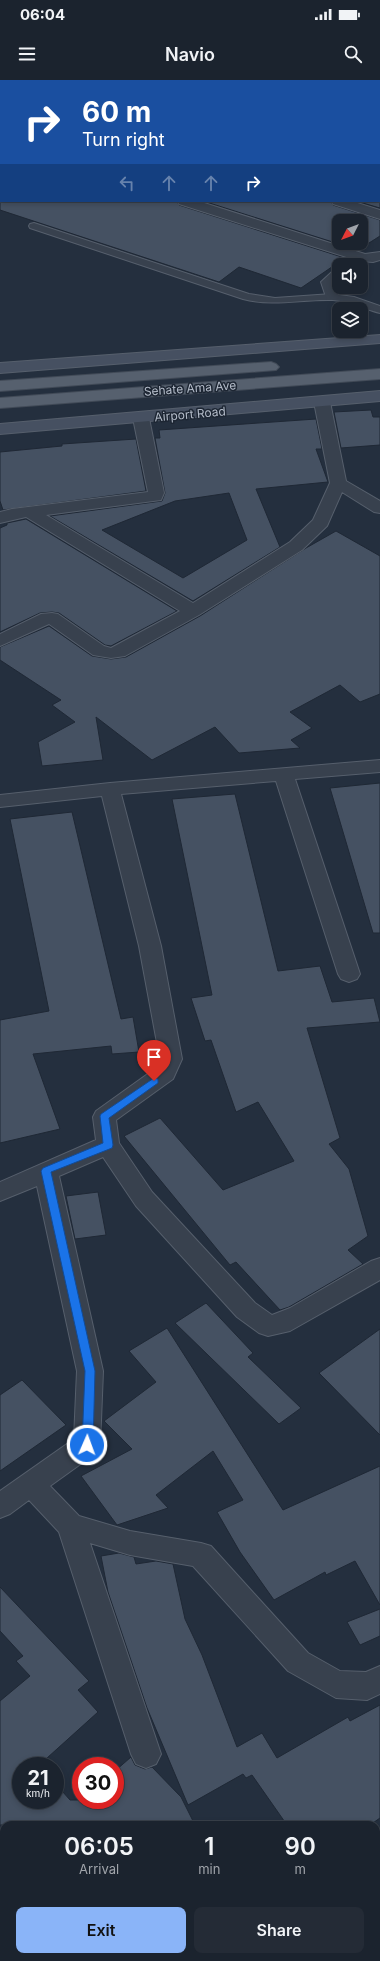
<!DOCTYPE html>
<html lang="en">
<head>
<meta charset="utf-8">
<style>
	body { margin:0; font-family:Inter,sans-serif; background:#242b36; color:#f1f3f6; height:100vh; display:flex; flex-direction:column; font-size:15px; white-space:nowrap }
	* { box-sizing:border-box; margin:0 }
	p { font-size:13px; color:#a0a4aa }
	.icon { flex:none; width:22px; height:22px; fill:none; stroke:currentColor; stroke-width:2; stroke-linecap:round; stroke-linejoin:round }
	.map { position:relative; flex:1; overflow:hidden }
	.sheet { position:absolute; left:0px; top:1741px; width:380px; height:140px; display:flex; flex-direction:column; background:#1b232e; border-radius:12px 12px 0 0; box-shadow:0 2px 6px #0003,0 0 0 1px #39404a }
	.sheet>* { flex:none }
	.guide { position:absolute; left:0px; top:0px; width:380px; height:122px; box-shadow:0 2px 6px #0003,0 0 0 1px #39404a; background:#1a4fa0; color:#fff; overflow:hidden }
	.needle { width:26px; rotate:228deg }
	.tools { position:absolute; left:332px; top:134px; display:grid; gap:8px }
	.tools a { display:grid; place-items:center; width:36px; height:36px; border-radius:8px; background:#1b232e; box-shadow:0 2px 6px #0003,0 0 0 1px #39404a; font-size:20px }
	.speed { position:absolute; left:12px; top:1677px; display:flex; gap:8px; font-size:20px; font-weight:700; text-align:center }
	.speed>* { display:grid; place-content:center; width:52px; height:52px; border-radius:50%; background:#1b232e; box-shadow:0 2px 6px #0003,0 0 0 1px #39404a; line-height:1 }
	.speed small { font-size:10px; font-weight:400 }
	.speed .limit { border:6px solid #d22; background:#fff; color:#111 }
	.pin { position:absolute; display:grid; place-items:center; width:34px; height:34px; color:#fff; margin:-41px -17px; border-radius:50% 50% 50% 0; rotate:-45deg; box-shadow:0 0 4px #0007 }
	.pin .icon { rotate:45deg }
	.me { position:absolute; width:44px; margin:-22px; rotate:2deg; stroke-linejoin:round; filter:drop-shadow(0 0 3px #0008) }
	.turn { display:flex; align-items:center; gap:14px; height:84px; padding:0 16px; font-size:18px }
	.turn .icon { width:52px; height:52px; stroke-width:2.5 }
	.turn b { display:block; font-size:28px; line-height:34px }
	.lanes { display:flex; align-items:center; height:38px; padding:0 16px; background:#0003; justify-content:center; gap:20px; direction:ltr }
	.lanes .off { opacity:.35 }
	.eta { display:flex; justify-content:space-evenly; align-items:center; height:68px; text-align:center }
	.eta b { font-size:24px; font-weight:600; line-height:28px }
	.primary-button { display:flex; gap:8px; margin-top:auto; padding:8px 16px }
	.primary-button a { flex:1; height:46px; border-radius:8px; background:#8ab4f8; color:#111; font-size:16px; font-weight:600; line-height:46px; text-align:center }
	.primary-button a+a { background:#242b36; color:#f1f3f6 }
	.status { display:flex; justify-content:space-between; align-items:center; height:28px; padding:0 20px; background:#1b232e; direction:ltr }
	.status svg { height:11px; fill:currentColor }
	header { display:flex; justify-content:space-between; align-items:center; height:52px; padding:0 16px; background:#1b232e; font-size:18px; font-weight:600 }
	.map>svg:first-child { display:block }
	.building { fill:#455162; stroke:#1f2835; fill-rule:evenodd }
	.lines { fill:none; stroke-linecap:round; stroke-linejoin:round }
	.lane-casing { stroke:#565f6c; stroke-width:2 }
	.street-casing { stroke:#565f6c; stroke-width:2 }
	.secondary-casing { stroke:#565f6c; stroke-width:2 }
	.primary-casing { stroke:#414a57; stroke-width:2 }
	.lane { fill:#38414e; fill-rule:evenodd }
	.street { fill:#38414e; fill-rule:evenodd }
	.secondary { fill:#465061; fill-rule:evenodd }
	.primary { fill:#56606e; fill-rule:evenodd }
	.route { fill:#1a73e8; stroke:#114b97 }
	.labels { text-anchor:middle; dominant-baseline:central; stroke-width:3; stroke-linejoin:round; paint-order:stroke }
	.far-street-label { font-size:12px; fill:#b4bcc9; stroke:#1d2633 }
</style>
</head>
<body>
<div class="status"><b>06:04</b><svg viewBox="0 0 49 12"><path d="M0 12V9h3v3zM5 12V6h3v6zM10 12V3h3v9zM15 12V0h3v12zM26 1h20v11H26zM47 4h2v5h-2z"/></svg></div>
<header><svg class="icon" aria-label="menu" viewBox="0 0 24 24"><path d="M4 6h16M4 12h16M4 18h16"/></svg>Navio<svg class="icon" aria-label="search" viewBox="0 0 24 24"><circle cx="10" cy="10" r="6"/><path d="M15 15l6 6"/></svg></header>
<div class="map">
<svg width="380" height="1881" viewBox="0 0 380 1881">
	<rect width="100%" height="100%" fill="#242f3e"/>
	<path class="building" d="M0,121H176L179,125L345,178L301,208L239,187L219,202L0,130Z
		M203,121H330L333,125L380,140V156L358,170ZM339,141H361V163H339Z
		M356,121H380V128Z
		M371,330L373,337H380V365L341,368L334,332Z
		M316,339L322,369H316L328,402L256,409L280,467L193,521L50,436L162,421L165,413L155,358H160L159,350ZM229,413L247,460L183,498L102,450L175,421Z
		M136,359L146,411L3,430L0,421V372L62,366V364Z
		M26,439L177,531L111,566L105,565L59,533L52,532L40,533L0,552V448L7,445V443Z
		M336,451L380,476V614L360,622L340,605L290,632L312,648L291,660L300,668L239,673L215,647L152,680L96,637L103,680L42,686L38,662L75,642L52,625L61,620L0,580V567L49,546L92,576L111,579L126,577L200,536L306,468Z
		M380,703V853H373L330,708Z
		M235,714L278,891L320,886L332,922L374,918L380,942L307,948L340,1058L329,1064L349,1089L368,1156L348,1170L363,1184L289,1227L280,1230L236,1182L230,1185L124,1056L160,1038L223,1110L294,1081L258,1022L236,1032L211,960L205,961L191,918L212,915L172,719Z
		M72,732L121,939L133,937L139,972L112,974L111,966L33,974L60,1049L0,1063V940L49,931L10,739Z
		M98,1112L106,1155L75,1159L66,1116Z
		M206,1223L253,1273L248,1277L301,1328L279,1344L175,1243Z
		M167,1248L283,1430L380,1386V1525L355,1481L326,1495L325,1492L274,1520L240,1472L217,1432L243,1420L213,1371L156,1415L168,1428L117,1445L81,1396L132,1369L104,1341L156,1302L129,1271Z
		M380,1249V1355L319,1293Z
		M22,1300L66,1345L0,1391V1315Z
		M119,1473L134,1477L136,1484L156,1481L173,1484L185,1539L202,1575L237,1667L262,1653L277,1678L348,1637L350,1641L380,1625V1738L370,1745H287L252,1695L246,1698L243,1694L188,1725L147,1628L108,1512L101,1476Z
		M0,1507L89,1601L78,1610L98,1632L47,1678L53,1684L51,1686H21V1720H55V1703L70,1720H115V1691L131,1677L135,1685L145,1689L152,1687L181,1717L195,1745H0V1621L30,1596L16,1581L23,1576L0,1551Z
		M380,1529V1556L360,1565L347,1542Z"/>
	<g class="lines">
		<g class="lane-casing">
			<path id="lane" d="M34,143L249,214L275,218L332,214L354,217L380,226V233C364,229 350,221 333,220C301,219 275,227 243,219L30,148L29,146L30,144Z"/>
		</g>
		<g class="street-casing">
			<path id="street" d="M0,24H1V32H0Z
				M379,45H380V54H379Z
				M177,121H198L365,174L380,172V180L373,182L359,181L179,124Z
				M331,121H351L380,130V139L333,124Z
				M339,189V200L335,203L339,217L337,220H327L321,202L334,190Z
				M322,317L328,319L330,322L346,401L380,421V433L374,432L342,412L327,446L302,470L199,535L125,576L111,578L93,575L49,544L0,566V554L41,534L52,533L58,534L104,566L111,568L180,531L26,437L0,443V432L12,429L148,412L133,338L135,335L141,333L147,335L149,338L164,413L161,420L46,435L193,523L290,462L313,440L330,403L314,322L316,319Z
				M380,680V692L295,699L360,894L357,899L349,902L341,899L338,894L276,701L121,714L161,866L182,979L173,999L116,1040L119,1063L152,1112L255,1223L272,1235L290,1228L371,1181L380,1178V1200L290,1251L268,1256L259,1253L237,1237L136,1126L103,1077L59,1096L103,1291L100,1365L96,1373L50,1406L79,1436L130,1451L201,1463L211,1466L308,1573L340,1591L366,1592L380,1586V1614L367,1620L336,1618L288,1591L193,1486L130,1475L90,1463L161,1674L156,1684L146,1688L136,1684L131,1674L59,1452L29,1420L10,1434L0,1438V1411L74,1359L77,1291L37,1106L0,1121V1102L96,1060L93,1037L96,1031L156,988L160,979L139,866L102,716L0,727V715L110,703Z
				M0,1823L4,1825V1859L0,1857Z
				M70,1877H109L111,1881H72Z"/>
		</g>
		<g class="secondary-casing">
			<path id="secondary" d="M380,255V263L0,293V283Z
				M380,311V321L0,354V344Z"/>
		</g>
		<g class="primary-casing">
			<path id="primary" d="M271,282L276,284L279,287L276,290L0,311V301Z
				M380,289V299L0,328V318Z"/>
		</g>
		<use href="#lane" class="lane"/>
		<use href="#street" class="street"/>
		<use href="#secondary" class="secondary"/>
		<use href="#primary" class="primary"/>
	</g>
	<path class="route" d="M154,998L158,999V1003L109,1038L113,1065L112,1068L51,1092L95,1291L93,1365L91,1369L87,1370L84,1369L82,1365L85,1291L41,1091L43,1088L103,1063L100,1036L101,1034Z"/>
	<g class="labels">
		<g class="far-street-label">
			<text transform="translate(190 308) rotate(-4)">Sehate Ama Ave</text>
			<text transform="translate(190 334) rotate(-5)">Airport Road</text>
		</g>
	</g>
</svg>
<div class="tools">
<a><svg class="needle" viewBox="-14 -14 28 28"><path d="M0-13l5 13h-10z" fill="#e53935"/><path d="M0 13l5-13h-10z" fill="#a0a4aa"/></svg></a>
<a><svg class="icon" aria-label="sound" viewBox="0 0 24 24"><path d="M4 9h4l5-4v14l-5-4H4zM17 9q2 3 0 6"/></svg></a>
<a><svg class="icon" aria-label="layers" viewBox="0 0 24 24"><path d="M12 4l9 5-9 5-9-5zM3 14l9 5 9-5"/></svg></a>
</div>
<div class="speed"><div>21<small>km/h</small></div><div class="limit">30</div></div>
<div class="pin" style="left:154px;top:1001px;background:#d93025"><svg class="icon" aria-label="arrive" viewBox="0 0 24 24"><path d="M6 21V4h12l-3 4 3 4H6"/></svg></div>
<svg class="me" style="left:87px;top:1365px" viewBox="-20 -20 40 40"><circle r="17" fill="#1a73e8" stroke="#fff" stroke-width="3"/><path d="M0-11L8 9 0 5-8 9z" fill="#fff"/></svg>
<div class="guide">
<div class="turn"><svg class="icon" aria-label="right" viewBox="0 0 24 24"><path d="M7 20v-9h11M14 6l5 5-5 5"/></svg><div><b>60 m</b>Turn right</div></div>
<div class="lanes"><svg class="icon off" aria-label="left" viewBox="0 0 24 24"><path d="M17 20v-9H6M10 6l-5 5 5 5"/></svg><svg class="icon off" aria-label="ahead" viewBox="0 0 24 24"><path d="M12 20V5M6 11l6-6 6 6"/></svg><svg class="icon off" aria-label="ahead" viewBox="0 0 24 24"><path d="M12 20V5M6 11l6-6 6 6"/></svg><svg class="icon" aria-label="right" viewBox="0 0 24 24"><path d="M7 20v-9h11M14 6l5 5-5 5"/></svg></div>
</div>
<section class="sheet">
<div class="eta">
<div><b>06:05</b><p>Arrival</p></div>
<div><b>1</b><p>min</p></div>
<div><b>90</b><p>m</p></div>
</div>
<div class="primary-button"><a>Exit</a><a>Share</a></div>
</section>
</div>
</body>
</html>
